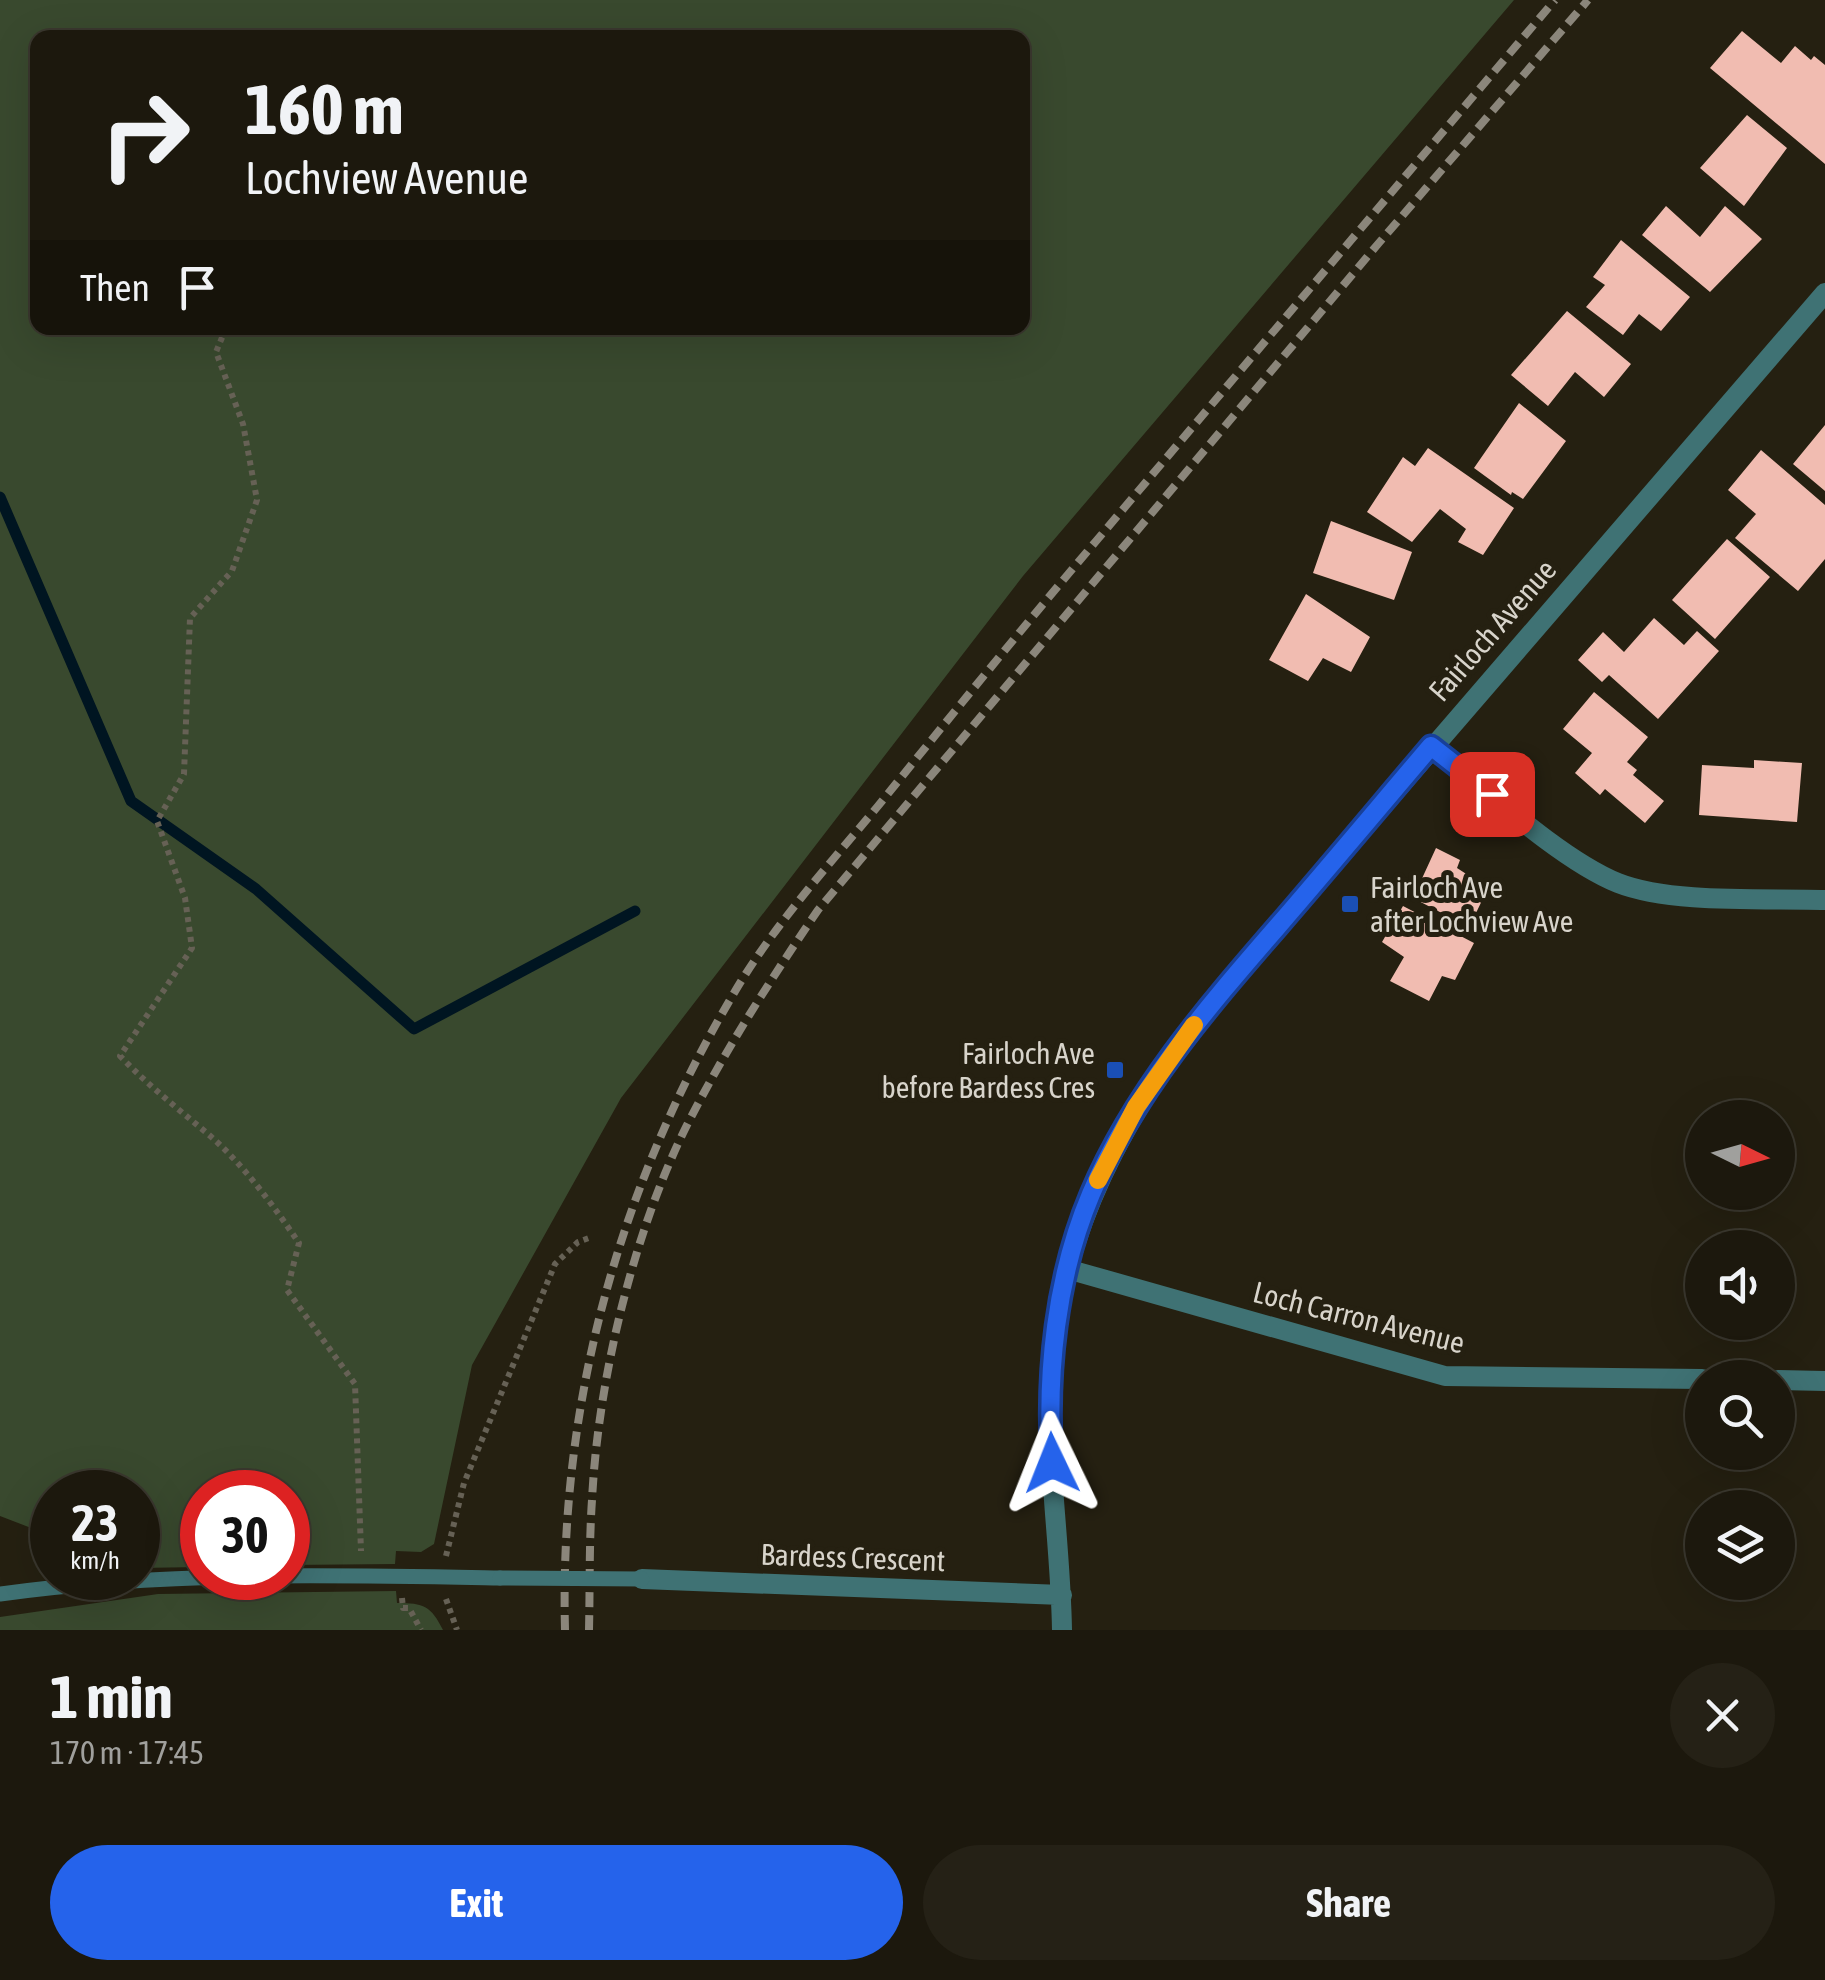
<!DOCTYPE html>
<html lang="en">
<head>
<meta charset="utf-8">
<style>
	body { margin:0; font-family:"Asap Condensed",sans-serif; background:#252116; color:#f1f3f6; height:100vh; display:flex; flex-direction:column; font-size:38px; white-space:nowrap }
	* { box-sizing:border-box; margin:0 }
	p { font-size:32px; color:#a0a09d }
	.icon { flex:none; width:55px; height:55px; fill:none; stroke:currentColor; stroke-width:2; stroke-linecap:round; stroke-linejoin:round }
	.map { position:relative; height:1630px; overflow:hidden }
	.side { display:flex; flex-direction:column; background:#1c180d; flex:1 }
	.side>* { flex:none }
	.top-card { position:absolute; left:30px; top:30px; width:1000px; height:305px; border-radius:20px; box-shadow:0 10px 40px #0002,0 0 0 2px #3a372e; background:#1c180d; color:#f1f3f6; overflow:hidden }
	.needle { width:65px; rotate:95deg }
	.tools { position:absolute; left:1685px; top:1100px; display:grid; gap:20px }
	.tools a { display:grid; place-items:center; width:110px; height:110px; border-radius:50%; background:#1c180d; box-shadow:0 10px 40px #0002,0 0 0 2px #3a372e; font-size:50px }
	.speed { position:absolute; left:30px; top:1470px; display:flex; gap:20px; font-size:50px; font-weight:700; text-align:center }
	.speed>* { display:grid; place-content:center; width:130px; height:130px; border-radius:50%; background:#1c180d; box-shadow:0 10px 40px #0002,0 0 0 2px #3a372e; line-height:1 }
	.speed small { font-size:25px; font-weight:400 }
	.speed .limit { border:15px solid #d22; background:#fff; color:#111 }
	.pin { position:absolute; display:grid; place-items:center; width:85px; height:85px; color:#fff; margin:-42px; border-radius:20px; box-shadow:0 5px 15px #0006 }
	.me { position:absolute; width:110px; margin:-55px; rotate:358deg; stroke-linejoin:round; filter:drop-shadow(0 0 8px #0008) }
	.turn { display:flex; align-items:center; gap:35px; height:210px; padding:0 50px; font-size:45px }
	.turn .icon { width:130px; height:130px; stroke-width:2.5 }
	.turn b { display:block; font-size:70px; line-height:85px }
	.then { display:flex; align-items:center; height:95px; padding:0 50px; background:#0003; gap:20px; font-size:38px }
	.round { display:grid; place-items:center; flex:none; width:105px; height:105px; border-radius:52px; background:#252116 }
	.summary { display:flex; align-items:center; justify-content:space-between; height:170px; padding:0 50px }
	h1 { font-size:60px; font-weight:700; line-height:75px }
	.action { display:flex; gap:20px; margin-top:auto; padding:20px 50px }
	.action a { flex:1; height:115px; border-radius:60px; background:#2563eb; color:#fff; font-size:40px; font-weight:700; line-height:115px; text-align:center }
	.action a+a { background:#252116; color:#f1f3f6 }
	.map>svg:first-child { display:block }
	.green { fill:#39492e; fill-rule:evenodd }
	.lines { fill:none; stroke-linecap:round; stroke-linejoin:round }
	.stream { stroke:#001521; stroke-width:11 }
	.building { fill:#f1bcb1 }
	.path { stroke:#666155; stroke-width:6; stroke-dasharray:5 5; stroke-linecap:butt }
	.service { stroke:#3f7274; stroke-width:15 }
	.minor { stroke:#3f7274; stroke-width:20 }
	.rail { stroke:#8b867b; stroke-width:8; stroke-dasharray:15 8; stroke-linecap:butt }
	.service-bridge { stroke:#3f7274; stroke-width:15 }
	.route-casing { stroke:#184099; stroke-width:25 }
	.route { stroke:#2563eb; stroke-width:18 }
	.slow { stroke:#f59e0b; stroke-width:18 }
	.transit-dot { fill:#1a4fb4; stroke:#252011; stroke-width:4 }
	.labels { text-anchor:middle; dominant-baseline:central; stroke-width:10; stroke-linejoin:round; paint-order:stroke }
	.street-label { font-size:30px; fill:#d8d4cb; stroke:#252011 }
	.poi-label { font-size:30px; fill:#d8d4cb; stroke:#252011; text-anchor:start }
</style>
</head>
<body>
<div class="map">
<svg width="1825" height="1630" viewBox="0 0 1825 1630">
	<rect width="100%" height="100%" fill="#252011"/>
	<path class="green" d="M0,0H1514L1023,576L621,1098L472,1365L434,1544L421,1552L396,1551L395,1564L288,1565V1492H202V1567L138,1568V1492H52V1536L0,1516ZM38,38H1022V328H38Z
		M396,1591L397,1603C424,1603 431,1606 443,1630H0V1617L158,1594Z"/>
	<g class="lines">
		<path class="stream" d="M0,497L131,801L256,889L414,1029L635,911"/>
	</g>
	<path class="building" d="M1742,31L1781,63L1795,46L1811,60L1814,56L1825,65V164L1710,68Z
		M1747,115L1787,148L1744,206L1700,168Z
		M1666,206L1700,237L1725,206L1762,239L1710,292L1642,235Z
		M1621,240L1690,297L1661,331L1639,314L1623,335L1586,307L1605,285L1593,277Z
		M1567,311L1631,364L1604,397L1575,372L1548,406L1511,375Z
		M1519,403L1566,441L1523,499L1512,492L1511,495L1474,468Z
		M1825,425V491L1793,464Z
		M1428,448L1514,508L1483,555L1458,542L1466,529L1440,509L1412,542L1367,512L1403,457L1415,466Z
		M1761,450L1825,505V559L1798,591L1735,538L1756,514L1728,490Z
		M1331,521L1412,552L1394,600L1313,573Z
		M1727,539L1770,577L1715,639L1672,600Z
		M1306,594L1370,637L1351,672L1323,658L1308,681L1269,660Z
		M1654,618L1684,645L1697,631L1719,651L1658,719L1609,675L1602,682L1578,660L1603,632L1624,652Z
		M1594,692L1648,737L1627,762L1637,770L1633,775L1664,801L1645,823L1605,789L1600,795L1575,773L1592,753L1563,729Z
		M1754,760L1802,763L1797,822L1699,815L1702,765L1754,768Z
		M1436,848L1460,860L1457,868L1488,888L1476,913L1466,909L1459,922L1413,898Z
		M1403,906L1474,943L1455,980L1442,976L1429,1001L1390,981L1404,957L1382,942Z"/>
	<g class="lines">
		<path class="path" d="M226,328L216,352L243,424L257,500L232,571L190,618L184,774L157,821L185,898L192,948L120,1056C149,1086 177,1108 208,1134C243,1164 273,1205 299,1243L287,1290L355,1384L361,1551
			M446,1556L464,1483L555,1264L578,1242L589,1238
			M402,1598L403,1608H409L421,1630
			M446,1599L457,1630"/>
		<path class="service" d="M0,1594C164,1571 335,1575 500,1578"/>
		<path class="minor" d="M1431,746C1483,787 1559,859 1618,883C1671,904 1766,898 1825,900
			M1067,1269L1445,1376L1702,1379
			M1778,1380L1825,1381
			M642,1579L1062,1595
			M1062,1630C1061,1564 1052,1498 1050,1432C1046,1271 1097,1164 1185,1035L1825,293"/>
		<path class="rail" d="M565,1630C559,1404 619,1186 734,993C774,925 828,866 878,806C950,717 1023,627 1097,540C1249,360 1402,180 1555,0
			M589,1630C590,1587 589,1543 592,1500C598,1380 633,1233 687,1125C725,1050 771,979 818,910L1378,244L1588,0"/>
		<path class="service-bridge" d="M500,1578L642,1579"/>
	</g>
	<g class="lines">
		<g class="route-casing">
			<path id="route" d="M1052,1463C1046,1373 1056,1277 1091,1194C1134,1092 1206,1009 1278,926C1329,867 1380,806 1431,746L1492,794"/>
		</g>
		<use href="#route" class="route"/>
		<path class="slow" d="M1098,1180L1136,1107L1194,1025"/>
	</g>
	<g class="transit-dot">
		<rect x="1340" y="894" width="20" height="20" rx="5"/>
		<rect x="1105" y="1060" width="20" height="20" rx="5"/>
	</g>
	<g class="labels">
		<g class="street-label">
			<text transform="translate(1492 630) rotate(-49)">Fairloch Avenue</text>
			<text transform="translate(1359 1317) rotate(14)">Loch Carron Avenue</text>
			<text transform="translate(853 1557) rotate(2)">Bardess Crescent</text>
		</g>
		<g class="poi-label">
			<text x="1370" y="887">Fairloch Ave<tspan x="1370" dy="34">after Lochview Ave</tspan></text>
			<text x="1095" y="1053" text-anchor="end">Fairloch Ave<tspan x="1095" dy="34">before Bardess Cres</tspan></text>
		</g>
	</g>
</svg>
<div class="tools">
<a><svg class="needle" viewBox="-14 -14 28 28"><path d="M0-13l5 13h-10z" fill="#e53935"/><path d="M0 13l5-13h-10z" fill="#a0a09d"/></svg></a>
<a><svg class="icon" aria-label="sound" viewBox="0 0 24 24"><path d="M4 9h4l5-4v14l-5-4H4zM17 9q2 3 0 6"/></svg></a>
<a><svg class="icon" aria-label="search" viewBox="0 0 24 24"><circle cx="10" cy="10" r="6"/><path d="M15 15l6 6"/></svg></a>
<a><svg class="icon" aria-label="layers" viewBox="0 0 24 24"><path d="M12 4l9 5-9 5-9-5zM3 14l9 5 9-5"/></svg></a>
</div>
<div class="speed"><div>23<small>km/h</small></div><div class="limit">30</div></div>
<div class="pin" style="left:1492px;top:794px;background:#d93025"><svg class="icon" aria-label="arrive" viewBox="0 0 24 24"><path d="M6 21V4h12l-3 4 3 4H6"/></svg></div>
<svg class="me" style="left:1052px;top:1463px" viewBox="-20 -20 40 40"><path d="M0-17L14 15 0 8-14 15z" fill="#2563eb" stroke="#fff" stroke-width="4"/></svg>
<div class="top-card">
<div class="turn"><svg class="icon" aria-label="right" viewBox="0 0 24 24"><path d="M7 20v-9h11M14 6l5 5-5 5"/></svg><div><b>160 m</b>Lochview Avenue</div></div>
<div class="then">Then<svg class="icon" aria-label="arrive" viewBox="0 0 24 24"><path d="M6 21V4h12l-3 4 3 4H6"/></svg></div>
</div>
</div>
<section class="side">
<div class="summary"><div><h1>1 min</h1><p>170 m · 17:45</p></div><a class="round"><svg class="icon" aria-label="close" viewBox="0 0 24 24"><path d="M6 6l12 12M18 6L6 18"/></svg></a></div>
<div class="action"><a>Exit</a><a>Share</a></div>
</section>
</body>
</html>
